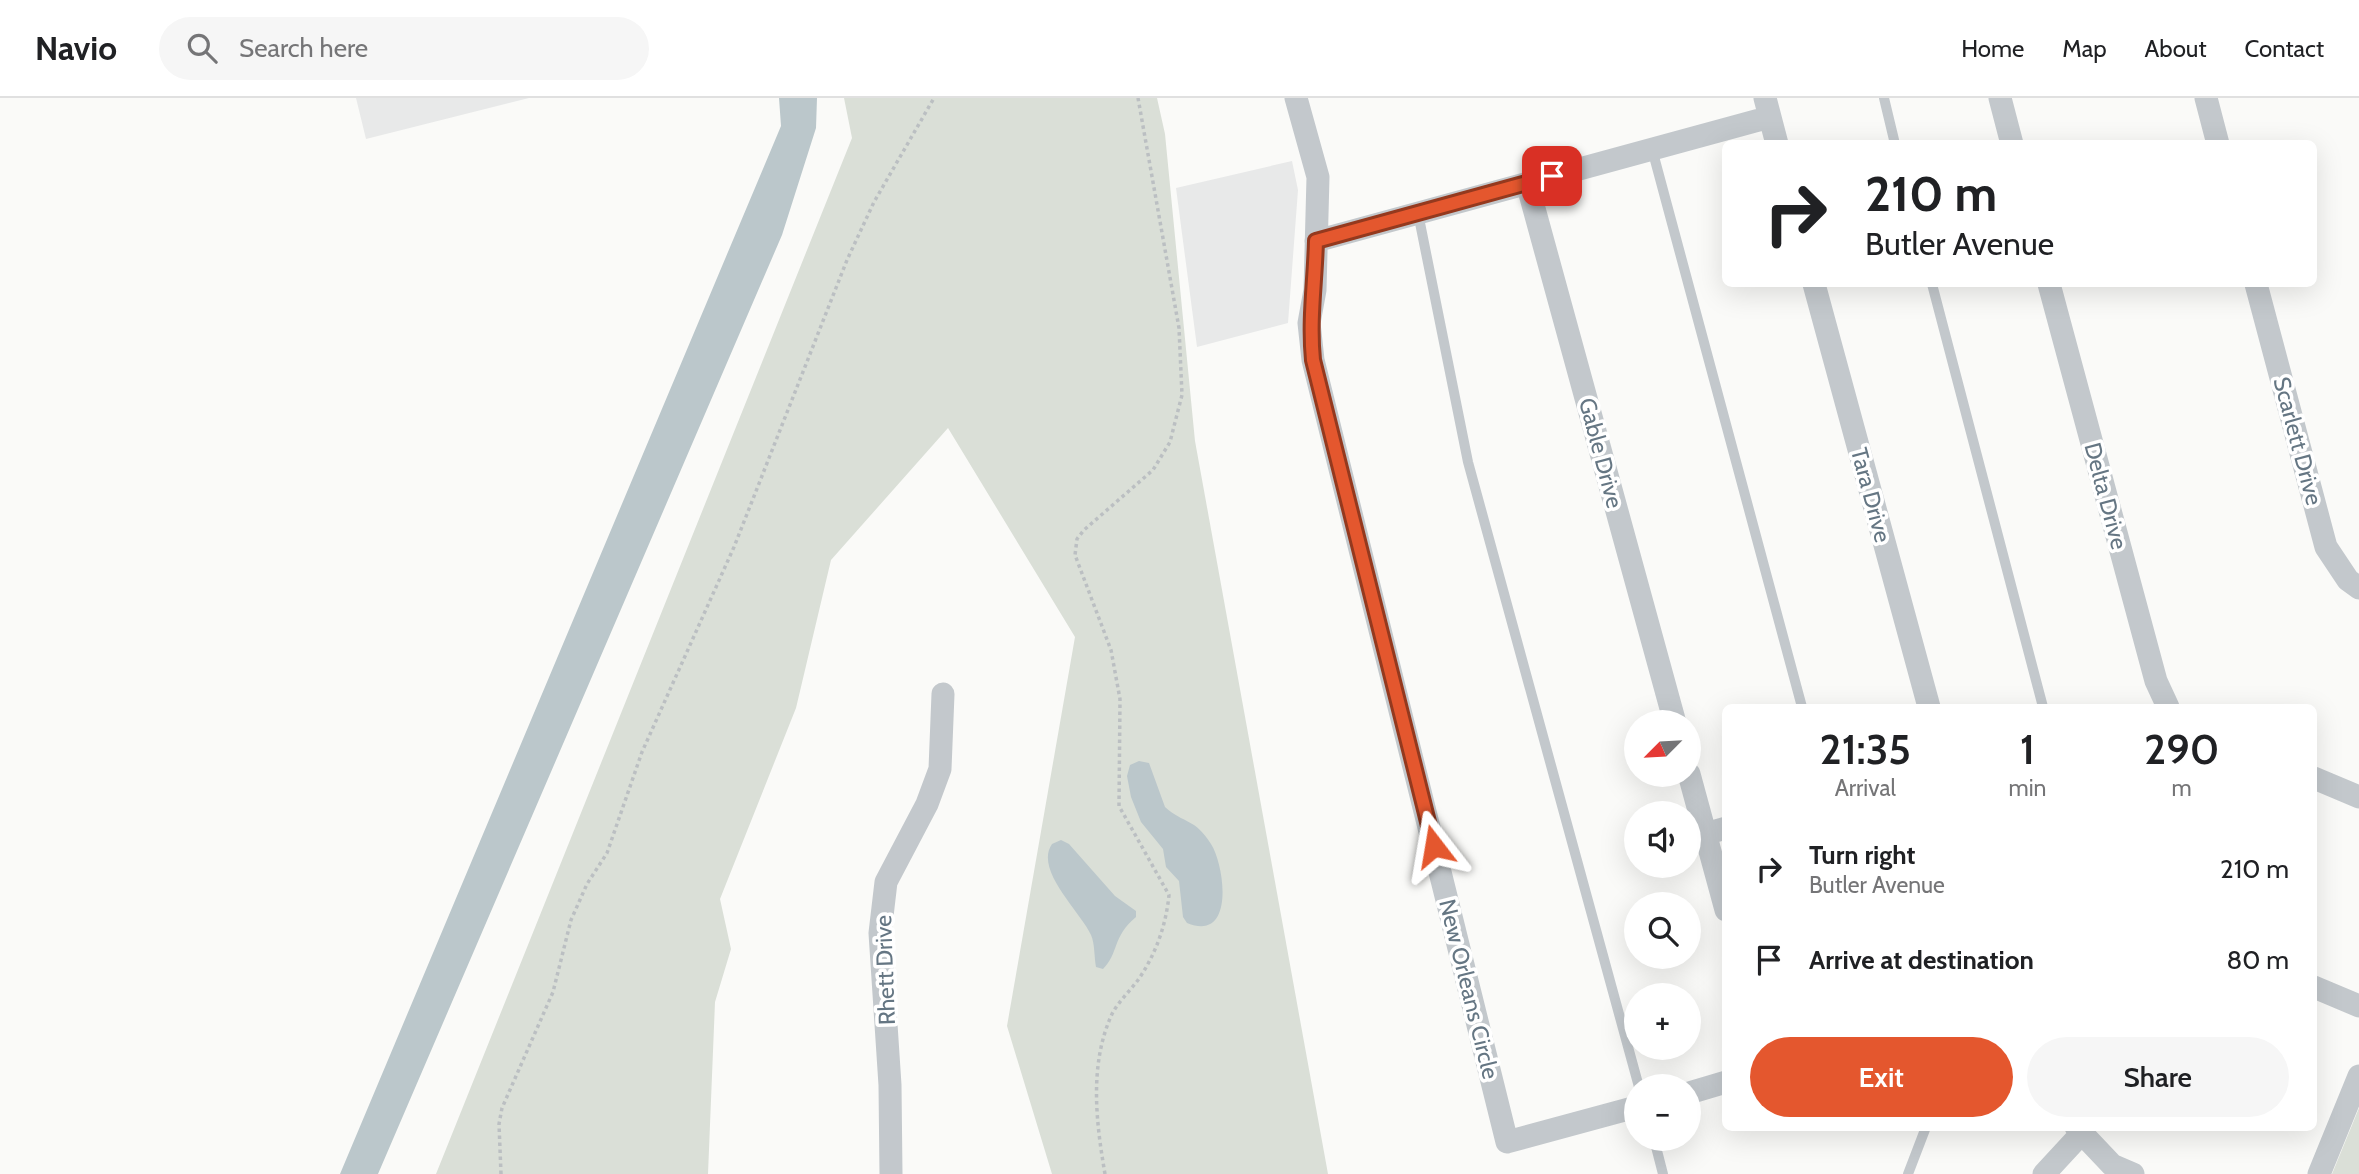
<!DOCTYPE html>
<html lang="en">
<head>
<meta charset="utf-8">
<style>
	body { margin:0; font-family:Cabin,sans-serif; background:#f6f6f6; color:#202124; height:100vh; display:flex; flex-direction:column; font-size:26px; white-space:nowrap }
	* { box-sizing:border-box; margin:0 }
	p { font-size:23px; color:#757577 }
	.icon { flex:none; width:38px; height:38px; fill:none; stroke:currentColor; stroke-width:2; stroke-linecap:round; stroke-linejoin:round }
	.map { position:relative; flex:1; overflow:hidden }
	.sheet { position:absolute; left:1722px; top:606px; width:595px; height:427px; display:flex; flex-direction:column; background:#fff; border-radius:10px; box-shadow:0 7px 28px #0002 }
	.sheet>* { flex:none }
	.guide { position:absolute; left:1722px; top:42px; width:595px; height:147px; border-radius:10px; box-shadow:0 7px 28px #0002; background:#fff; color:#202124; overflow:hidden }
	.needle { width:46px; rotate:246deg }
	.fabs { position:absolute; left:1624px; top:612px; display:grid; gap:14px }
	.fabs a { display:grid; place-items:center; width:77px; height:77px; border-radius:50%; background:#fff; box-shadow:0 7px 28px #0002; font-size:35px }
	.pin { position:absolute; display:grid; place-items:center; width:60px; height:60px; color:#fff; margin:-30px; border-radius:14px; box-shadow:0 4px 10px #0006 }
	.me { position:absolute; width:77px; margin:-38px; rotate:346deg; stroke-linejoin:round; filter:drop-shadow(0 0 5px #0008) }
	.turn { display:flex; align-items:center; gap:24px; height:147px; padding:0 28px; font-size:32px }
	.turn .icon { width:91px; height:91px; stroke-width:2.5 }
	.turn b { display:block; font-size:49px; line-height:60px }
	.eta { display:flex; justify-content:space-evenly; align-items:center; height:119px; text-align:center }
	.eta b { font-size:42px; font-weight:600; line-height:49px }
	.primary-button { display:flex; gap:14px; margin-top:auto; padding:14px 28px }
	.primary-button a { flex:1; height:80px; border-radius:42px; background:#e4572e; color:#fff; font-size:28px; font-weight:600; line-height:80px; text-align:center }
	.primary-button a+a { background:#f6f6f6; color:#202124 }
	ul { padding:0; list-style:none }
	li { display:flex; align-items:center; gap:21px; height:91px; padding:0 28px }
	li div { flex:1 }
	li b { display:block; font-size:26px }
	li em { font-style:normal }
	header { display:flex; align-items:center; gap:42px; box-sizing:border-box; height:98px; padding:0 35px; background:#fff; border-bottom:2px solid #e0e0e0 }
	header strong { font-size:33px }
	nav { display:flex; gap:38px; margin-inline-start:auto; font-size:24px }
	.search { width:490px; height:63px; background:#f6f6f6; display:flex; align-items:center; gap:18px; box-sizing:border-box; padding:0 24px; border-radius:38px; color:#757577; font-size:26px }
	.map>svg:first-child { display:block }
	.built { fill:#e8e9e9 }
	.green { fill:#dadfd7 }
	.water { fill:#bbc7cb }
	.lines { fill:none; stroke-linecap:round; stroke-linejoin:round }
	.path { stroke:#bbbfc2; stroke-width:3.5; stroke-dasharray:3.5 3.5; stroke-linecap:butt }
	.service { stroke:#c3c8cc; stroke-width:10 }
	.minor { stroke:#c3c8cc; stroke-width:23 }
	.route-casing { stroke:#94391e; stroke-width:18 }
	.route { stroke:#e4572e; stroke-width:12 }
	.labels { text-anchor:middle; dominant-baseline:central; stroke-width:7; stroke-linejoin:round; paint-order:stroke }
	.street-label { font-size:23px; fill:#657683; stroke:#fff }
</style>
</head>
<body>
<header>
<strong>Navio</strong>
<div class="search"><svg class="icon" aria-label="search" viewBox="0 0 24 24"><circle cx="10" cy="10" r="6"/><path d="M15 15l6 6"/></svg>Search here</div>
<nav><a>Home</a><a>Map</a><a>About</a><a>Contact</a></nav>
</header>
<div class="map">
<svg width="2359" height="1076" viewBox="0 0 2359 1076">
	<rect width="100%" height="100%" fill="#fafaf8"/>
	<path class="built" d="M356,0H529L366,41Z
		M1292,63L1298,92L1288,225L1197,249L1176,90Z"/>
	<path class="green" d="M844,0H1157L1165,36L1195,343L1328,1076H1052L1007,928L1075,539L948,330L831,462L796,610L720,801L731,851L715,904L708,1076H436L852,40Z
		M2359,1010V1076H2332Z"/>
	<path class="water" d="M779,0H817L816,30L782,137L378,1076H340L781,28Z
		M1139,663L1149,665L1165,709C1184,726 1195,720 1211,746C1225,768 1235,845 1187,825L1183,819L1179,783L1166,769L1163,751L1141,724L1131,699L1127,678L1130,667Z
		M1061,742L1069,746L1115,798L1136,813V819C1112,839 1119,855 1103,871L1096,869C1094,859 1095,846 1091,837C1080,813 1034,772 1052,746Z"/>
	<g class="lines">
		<path class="path" d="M501,1076L499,1026L502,1010L553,894L571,822L587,786L607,755L642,654L734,449L847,162L874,104L934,0
			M1105,1076C1096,1024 1089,966 1112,916C1118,904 1130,893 1138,882C1156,856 1166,827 1169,797L1119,708L1120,601L1111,552L1075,457L1077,441L1084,432L1153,372L1170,344L1182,297L1179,230L1138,0"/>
		<path class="service" d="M1884,0L1895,46
			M1652,51L1802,609
			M1418,115L1468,364L1639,989
			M1932,186L2043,609
			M1654,1041L1663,1076
			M1908,1076L1926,1029"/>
		<path class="minor" d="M1296,0L1318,79L1315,192L1309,225L1313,262L1507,1044L1636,1009
			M1765,0L1777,46
			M2000,0L2012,46
			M2206,0L2218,46
			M1527,85L1675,625
			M1316,143L1770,19
			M1814,186L1929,609
			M2049,186L2156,583L2168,609
			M2256,186L2326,449L2348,482L2359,490
			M1689,676L1726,812
			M2314,680L2359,699
			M1705,736L1726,730
			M2314,889L2359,908
			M1689,995L1726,984
			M2076,1029L2112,1067L2133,1076
			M891,1076L890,987L880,835L886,784L927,706L940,671L943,596
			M2044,1076L2081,1036
			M2319,1076L2359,978"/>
	</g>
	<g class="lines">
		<g class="route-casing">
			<path id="route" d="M1434,748L1313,262C1309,222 1315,183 1316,143L1552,78"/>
		</g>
		<use href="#route" class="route"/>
	</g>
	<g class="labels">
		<g class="street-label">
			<text transform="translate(2298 343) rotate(75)">Scarlett Drive</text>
			<text transform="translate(1601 355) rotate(75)">Gable Drive</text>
			<text transform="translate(1871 397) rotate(75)">Tara Drive</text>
			<text transform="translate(2106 398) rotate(75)">Delta Drive</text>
			<text transform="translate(885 872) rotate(-92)">Rhett Drive</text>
			<text transform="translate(1469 891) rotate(76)">New Orleans Circle</text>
		</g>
	</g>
</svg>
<div class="fabs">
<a><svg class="needle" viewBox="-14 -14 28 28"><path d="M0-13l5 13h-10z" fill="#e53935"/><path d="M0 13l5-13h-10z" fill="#757577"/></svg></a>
<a><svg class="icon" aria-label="sound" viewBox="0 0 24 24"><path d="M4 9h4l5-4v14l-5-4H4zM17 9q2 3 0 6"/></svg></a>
<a><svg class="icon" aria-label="search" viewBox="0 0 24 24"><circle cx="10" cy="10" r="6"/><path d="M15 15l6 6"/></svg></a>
<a>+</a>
<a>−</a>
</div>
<div class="pin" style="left:1552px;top:78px;background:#d93025"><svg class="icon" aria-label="arrive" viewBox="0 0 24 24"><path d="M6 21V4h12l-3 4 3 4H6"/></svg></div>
<svg class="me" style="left:1434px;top:748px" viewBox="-20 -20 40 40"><path d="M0-17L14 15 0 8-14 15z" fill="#e4572e" stroke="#fff" stroke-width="4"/></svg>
<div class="guide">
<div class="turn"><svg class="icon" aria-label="right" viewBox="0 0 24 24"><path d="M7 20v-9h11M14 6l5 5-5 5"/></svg><div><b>210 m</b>Butler Avenue</div></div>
</div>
<section class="sheet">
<div class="eta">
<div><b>21:35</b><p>Arrival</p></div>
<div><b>1</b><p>min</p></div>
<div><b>290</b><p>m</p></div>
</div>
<ul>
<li><svg class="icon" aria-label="right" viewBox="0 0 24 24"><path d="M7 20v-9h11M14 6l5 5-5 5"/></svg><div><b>Turn right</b><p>Butler Avenue</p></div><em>210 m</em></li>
<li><svg class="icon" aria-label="arrive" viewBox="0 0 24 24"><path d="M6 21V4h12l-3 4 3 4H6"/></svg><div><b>Arrive at destination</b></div><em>80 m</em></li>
</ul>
<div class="primary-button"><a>Exit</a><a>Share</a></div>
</section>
</div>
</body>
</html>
